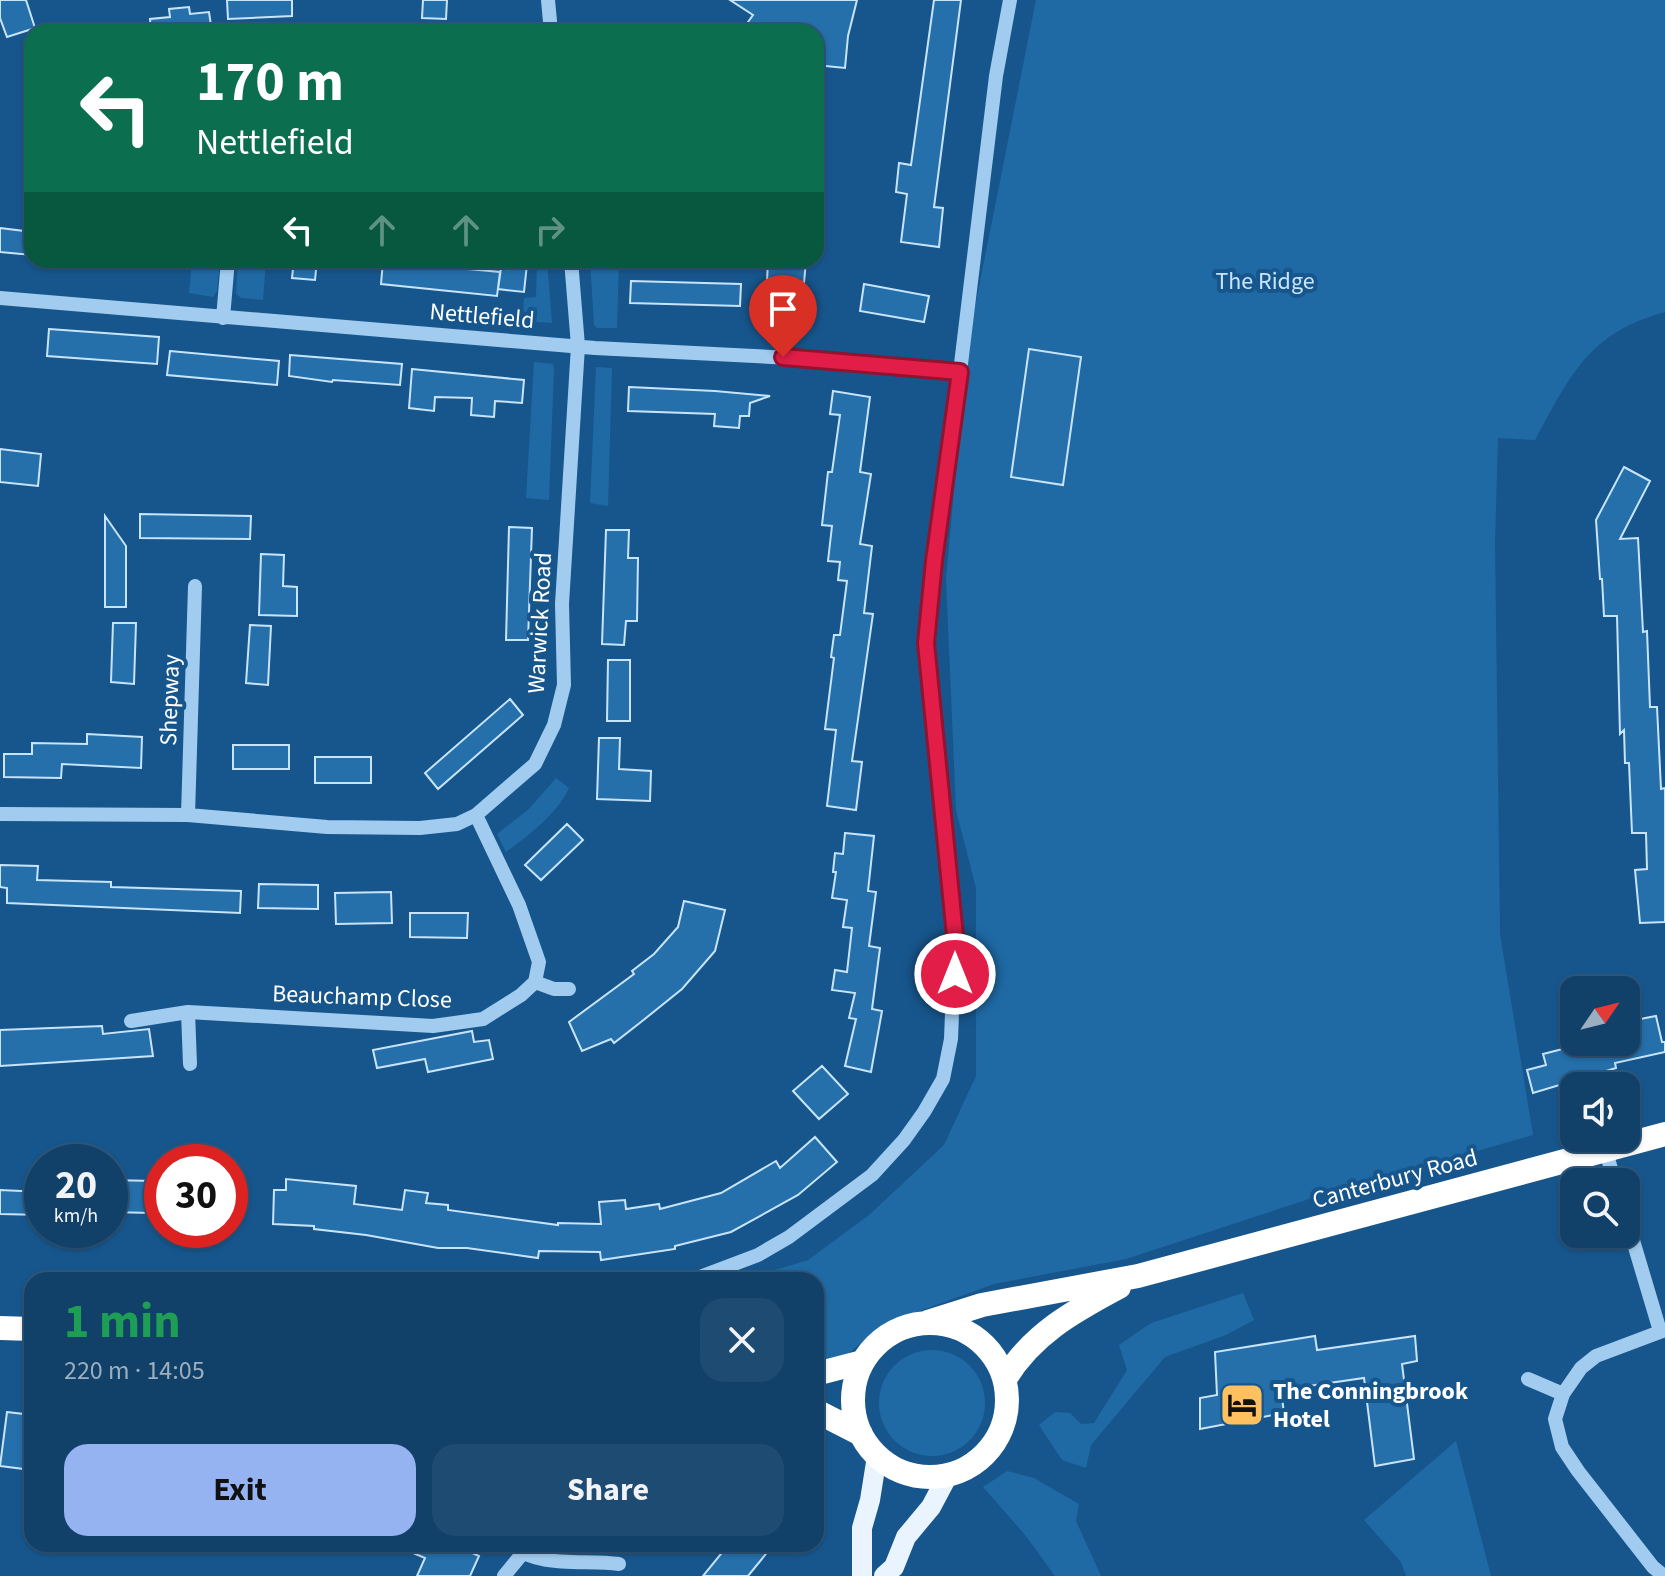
<!DOCTYPE html>
<html lang="en">
<head>
<meta charset="utf-8">
<style>
	body { margin:0; font-family:"Source Sans 3",sans-serif; background:#1e4b71; color:#f1f3f6; height:100vh; display:flex; flex-direction:column; font-size:30px; white-space:nowrap }
	* { box-sizing:border-box; margin:0 }
	p { font-size:26px; color:#9cafc0 }
	.icon { flex:none; width:44px; height:44px; fill:none; stroke:currentColor; stroke-width:2; stroke-linecap:round; stroke-linejoin:round }
	.map { position:relative; flex:1; overflow:hidden }
	.drawer { position:absolute; left:24px; top:1272px; width:800px; height:280px; display:flex; flex-direction:column; background:#114069; border-radius:24px; box-shadow:0 2px 6px #0004,0 0 0 2px #30597d }
	.drawer>* { flex:none }
	.top-card { position:absolute; left:24px; top:24px; width:800px; height:244px; border-radius:24px; box-shadow:0 2px 6px #0004,0 0 0 2px #30597d; background:#0b6e4f; color:#fff; overflow:hidden }
	.needle { width:52px; rotate:55deg }
	.controls { position:absolute; left:1560px; top:976px; display:grid; gap:16px }
	.controls a { display:grid; place-items:center; width:80px; height:80px; border-radius:16px; background:#114069; box-shadow:0 2px 6px #0004,0 0 0 2px #30597d; font-size:40px }
	.speed { position:absolute; left:24px; top:1144px; display:flex; gap:16px; font-size:40px; font-weight:700; text-align:center }
	.speed>* { display:grid; place-content:center; width:104px; height:104px; border-radius:50%; background:#114069; box-shadow:0 2px 6px #0004,0 0 0 2px #30597d; line-height:1 }
	.speed small { font-size:20px; font-weight:400 }
	.speed .limit { border:12px solid #d22; background:#fff; color:#111 }
	.pin { position:absolute; display:grid; place-items:center; width:68px; height:68px; color:#fff; margin:-82px -34px; border-radius:50% 50% 50% 0; rotate:-45deg; box-shadow:0 0 8px #0007 }
	.pin .icon { rotate:45deg }
	.me { position:absolute; width:88px; margin:-44px; rotate:0deg; stroke-linejoin:round; filter:drop-shadow(0 0 6px #0008) }
	.turn { display:flex; align-items:center; gap:28px; height:168px; padding:0 40px; font-size:36px }
	.turn .icon { width:104px; height:104px; stroke-width:2.5 }
	.turn b { display:block; font-size:56px; line-height:68px }
	.lanes { display:flex; align-items:center; height:76px; padding:0 40px; background:#0003; justify-content:center; gap:40px; direction:ltr }
	.lanes .off { opacity:.35 }
	.round { display:grid; place-items:center; flex:none; width:84px; height:84px; border-radius:24px; background:#1e4b71 }
	.headline { display:flex; align-items:center; justify-content:space-between; height:136px; padding:0 40px }
	h1 { font-size:48px; font-weight:700; line-height:60px; color:#1e9e55 }
	.primary-button { display:flex; gap:16px; margin-top:auto; padding:16px 40px }
	.primary-button a { flex:1; height:92px; border-radius:24px; background:#95b2f1; color:#111; font-size:32px; font-weight:700; line-height:92px; text-align:center }
	.primary-button a+a { background:#1e4b71; color:#f1f3f6 }
	.map>svg:first-child { display:block }
	.green { fill:#1f6aa5 }
	.building { fill:#256fab; stroke:#c7e4fb; stroke-width:2 }
	.lines { fill:none; stroke-linecap:round; stroke-linejoin:round }
	.minor { stroke:#a1ccef; stroke-width:14 }
	.major { stroke:#e9f4ff; stroke-width:20 }
	.highway { stroke:#fff; stroke-width:24 }
	.route-casing { stroke:#92132f; stroke-width:20 }
	.route { stroke:#e11d48; stroke-width:14 }
	.labels { text-anchor:middle; dominant-baseline:central; stroke-width:8; stroke-linejoin:round; paint-order:stroke }
	.park-label { font-size:24px; fill:#c7e4fb; stroke:#17568c }
	.street-label { font-size:24px; fill:#fff; stroke:#17568c }
	.poi-label { font-size:24px; font-weight:bold; fill:#fff; stroke:#17568c; text-anchor:start }
</style>
</head>
<body>
<div class="map">
<svg width="1665" height="1576" viewBox="0 0 1665 1576">
	<rect width="100%" height="100%" fill="#17568c"/>
	<path class="green" d="M1036,0H1665V312C1588,333 1571,375 1535,440L1498,438L1495,542L1500,934L1533,1135L1306,1200L1126,1259L994,1284L884,1324L838,1362H816V1280H743L808,1260L869,1215L944,1145L976,1076V888L956,810L946,579L967,347Z
		M192,260H220L217,291L213,297L189,293Z
		M238,260H266L263,300L241,298L236,294Z
		M537,260H547L552,323L522,321L524,298L536,297Z
		M590,260H619L617,328H597L594,325Z
		M534,362L553,364L554,368L549,500L526,498Z
		M596,367L612,368L608,506L590,503Z
		M556,778L569,788C558,813 528,836 506,852L497,834L529,809Z
		M1243,1293L1254,1320L1226,1335L1165,1357L1091,1445L1086,1468L1062,1460L1039,1425L1055,1412L1070,1413L1081,1424L1094,1423L1127,1370L1119,1345L1151,1323Z
		M879 1403a53 53 0 1 1 106 0a53 53 0 1 1-106 0Z
		M1456,1441L1491,1576H1406L1401,1562L1364,1520Z
		M1007,1471L1034,1478L1079,1504L1076,1521L1101,1576H1055L1026,1536L983,1487Z"/>
	<path class="building" d="M0,0H26L35,28L7,37L0,18Z
		M227,0H292V16L228,19Z
		M423,0H447L446,19L422,18Z
		M730,0H857L848,36L845,68L816,65V32H761L748,22L753,15Z
		M934,0H961L934,207L943,208L939,247L901,242L907,194L896,192L899,163L911,165Z
		M189,7L190,14L209,12L212,32H151L150,19L170,17L169,9Z
		M0,228L32,232V255L0,252Z
		M294,260H317L315,280L292,278Z
		M768,260H806L804,283L767,281Z
		M383,261L500,272L497,296L381,284Z
		M509,262L527,264L524,292L498,289L501,268L508,269Z
		M631,281L741,284L740,306L630,303Z
		M864,284L929,296L924,322L860,311Z
		M49,329L159,337L157,364L47,356Z
		M1029,349L1081,357L1063,485L1011,477Z
		M170,351L279,361L277,385L167,375Z
		M290,355L402,364L400,385L333,380L332,382L289,376Z
		M412,369L524,380L522,403L495,401L494,417L471,415L472,398L435,397L434,411L409,408Z
		M629,387L715,391L770,396L750,403L749,416H740L739,428L714,426L715,414L628,411Z
		M833,391L870,397L860,472L871,474L860,544L872,546L864,613L873,614L852,761L862,762L856,810L827,806L836,730L825,729L834,658L831,657L834,635H840L847,581L838,580L840,562L828,561L832,526L822,525L828,472H832L840,415L830,414Z
		M0,449L41,454L38,486L0,482Z
		M1624,467L1650,481L1620,539L1638,538L1643,632L1647,631L1650,707H1657L1661,789L1665,788V922L1640,923L1635,870L1647,869L1646,833H1632L1629,763H1625L1624,730L1620,734L1617,616H1604L1602,579H1600L1596,520Z
		M140,514L251,516L250,539L140,538Z
		M105,516L126,546V607H105Z
		M509,527L532,528L528,640H506Z
		M606,530H629L628,558H638L637,621H626L624,645L602,644Z
		M261,554L284,555L283,586L297,587V616L259,615Z
		M113,623H136L134,684L111,682Z
		M250,625L271,626L268,685L246,683Z
		M608,660H630V721H607Z
		M510,699L523,715L438,789L425,773Z
		M87,734L142,737L141,768L62,764L61,778L4,777V754H32V743L87,744Z
		M599,738H620L619,769L651,771L650,801L597,799Z
		M233,745H289V769H233Z
		M315,757H371V783H315Z
		M567,824L583,840L541,880L525,865Z
		M845,833L874,836L868,891L876,892L869,946L880,948L872,1009L882,1011L871,1072L845,1066L856,1019L849,1018L855,993L832,990L835,970L847,972L852,928L843,927L847,900L832,898L836,872H833L835,853L843,854Z
		M0,865L38,866L37,880L111,882V887L241,891L240,913L7,903V888L0,887Z
		M259,884L318,885V909L258,908Z
		M391,892L392,923L336,924L335,893Z
		M684,901L725,910L715,951L682,989L641,1022L614,1043L611,1039L582,1051L569,1022L634,974L632,971L654,954L678,927Z
		M410,913H468L467,938L410,937Z
		M1656,1016L1662,1042H1665V1052L1615,1063L1616,1068L1533,1093L1527,1070L1546,1065L1543,1054L1590,1042H1626V1036L1638,1034L1635,1020Z
		M102,1026L103,1034L149,1029L153,1056L0,1066V1030Z
		M472,1031L474,1042L489,1040L493,1059L428,1072L425,1059L377,1068L373,1050Z
		M822,1066L848,1094L819,1119L793,1091Z
		M815,1137L837,1162L798,1195L731,1232L675,1246V1249L601,1260L600,1252L539,1251L538,1258L467,1248H438L366,1235L314,1229V1226L273,1224L274,1190H286V1179L356,1186L354,1204L402,1210L405,1190L428,1193L426,1203L448,1205V1210L558,1225V1223L601,1224L599,1202L625,1200L626,1209L659,1204L660,1209L721,1193L776,1161L780,1168Z
		M110,1180L153,1181L152,1213L110,1212Z
		M0,1190L42,1192V1215L0,1214Z
		M1315,1336L1317,1350L1415,1336L1417,1361L1402,1364L1414,1459L1375,1466L1364,1378L1281,1390L1284,1413L1200,1429V1398L1217,1395L1215,1352Z
		M7,1412L32,1415V1470L0,1466Z
		M392,1544H452L479,1556L470,1576H417L425,1558Z
		M729,1544H774L748,1576H703Z"/>
	<g class="lines">
		<path class="minor" d="M548,0L551,32
			M0,298L595,348L811,359L960,372
			M223,318L228,260
			M0,814L188,815L327,827L420,828L457,824L476,815L535,764L554,725L564,685L562,604L578,346L571,260
			M188,815L195,586
			M535,982L554,989H569
			M188,1012L190,1064
			M131,1021L188,1012L433,1026L483,1019L521,995L535,982L539,962L519,905L476,815
			M1606,1152L1615,1182
			M1626,1217L1660,1331
			M692,1280L758,1255L789,1237L872,1175L904,1140L924,1112L943,1079L951,1039L955,936L926,643L934,561L960,372L996,76L1010,0
			M1528,1379L1563,1394
			M511,1544C537,1569 585,1559 619,1564
			M504,1576L522,1554
			M1664,1576L1653,1567L1578,1471L1562,1447L1555,1419L1563,1394L1581,1368L1596,1356L1665,1330"/>
		<path class="major" d="M862,1576V1528L870,1500L877,1456
			M884,1576L894,1567L906,1537L931,1507L948,1475"/>
		<path class="highway" d="M928,1322L982,1305L1138,1276L1665,1134
			M853 1400a77 77 0 1 1 154 0a77 77 0 1 1-154 0Z
			M0,1328L32,1329
			M816,1374L862,1362
			M1005,1379C1032,1334 1074,1311 1119,1287
			M816,1411L861,1434"/>
	</g>
	<g class="lines">
		<g class="route-casing">
			<path id="route" d="M783,357L960,372L934,561L926,643L955,936V974"/>
		</g>
		<use href="#route" class="route"/>
	</g>
	<defs>
		<g id="hotel-square" transform="scale(2.3)"><rect x="-9" y="-9" width="18" height="18" rx="4" fill="#ffc05f" stroke="#17568c"/><path d="M-6-4.5h1.5V1H6V5H4.5V3h-9V5H-6ZM-4 0a1.8 1.8 0 1 1 3.6 0ZM.5 0V-2.5h3Q6-2.5 6 0Z" fill="#111"/></g>
	</defs>
	<g fill-rule="evenodd">
		<use href="#hotel-square" x="1242" y="1405"/>
	</g>
	<g class="labels">
		<g class="park-label">
			<text x="1265" y="281">The Ridge</text>
		</g>
		<g class="street-label">
			<text transform="translate(482 316) rotate(5)">Nettlefield</text>
			<text transform="translate(540 623) rotate(-87)">Warwick Road</text>
			<text transform="translate(170 700) rotate(-88)">Shepway</text>
			<text transform="translate(362 997) rotate(2)">Beauchamp Close</text>
			<text transform="translate(1395 1179) rotate(-15)">Canterbury Road</text>
		</g>
		<g class="poi-label">
			<text x="1273" y="1391">The Conningbrook<tspan x="1273" dy="28">Hotel</tspan></text>
		</g>
	</g>
</svg>
<div class="controls">
<a><svg class="needle" viewBox="-14 -14 28 28"><path d="M0-13l5 13h-10z" fill="#e53935"/><path d="M0 13l5-13h-10z" fill="#9cafc0"/></svg></a>
<a><svg class="icon" aria-label="sound" viewBox="0 0 24 24"><path d="M4 9h4l5-4v14l-5-4H4zM17 9q2 3 0 6"/></svg></a>
<a><svg class="icon" aria-label="search" viewBox="0 0 24 24"><circle cx="10" cy="10" r="6"/><path d="M15 15l6 6"/></svg></a>
</div>
<div class="speed"><div>20<small>km/h</small></div><div class="limit">30</div></div>
<div class="pin" style="left:783px;top:357px;background:#d93025"><svg class="icon" aria-label="arrive" viewBox="0 0 24 24"><path d="M6 21V4h12l-3 4 3 4H6"/></svg></div>
<svg class="me" style="left:955px;top:974px" viewBox="-20 -20 40 40"><circle r="17" fill="#e11d48" stroke="#fff" stroke-width="3"/><path d="M0-11L8 9 0 5-8 9z" fill="#fff"/></svg>
<div class="top-card">
<div class="turn"><svg class="icon" aria-label="left" viewBox="0 0 24 24"><path d="M17 20v-9H6M10 6l-5 5 5 5"/></svg><div><b>170 m</b>Nettlefield</div></div>
<div class="lanes"><svg class="icon" aria-label="left" viewBox="0 0 24 24"><path d="M17 20v-9H6M10 6l-5 5 5 5"/></svg><svg class="icon off" aria-label="ahead" viewBox="0 0 24 24"><path d="M12 20V5M6 11l6-6 6 6"/></svg><svg class="icon off" aria-label="ahead" viewBox="0 0 24 24"><path d="M12 20V5M6 11l6-6 6 6"/></svg><svg class="icon off" aria-label="right" viewBox="0 0 24 24"><path d="M7 20v-9h11M14 6l5 5-5 5"/></svg></div>
</div>
<section class="drawer">
<div class="headline"><div><h1>1 min</h1><p>220 m · 14:05</p></div><a class="round"><svg class="icon" aria-label="close" viewBox="0 0 24 24"><path d="M6 6l12 12M18 6L6 18"/></svg></a></div>
<div class="primary-button"><a>Exit</a><a>Share</a></div>
</section>
</div>
</body>
</html>
